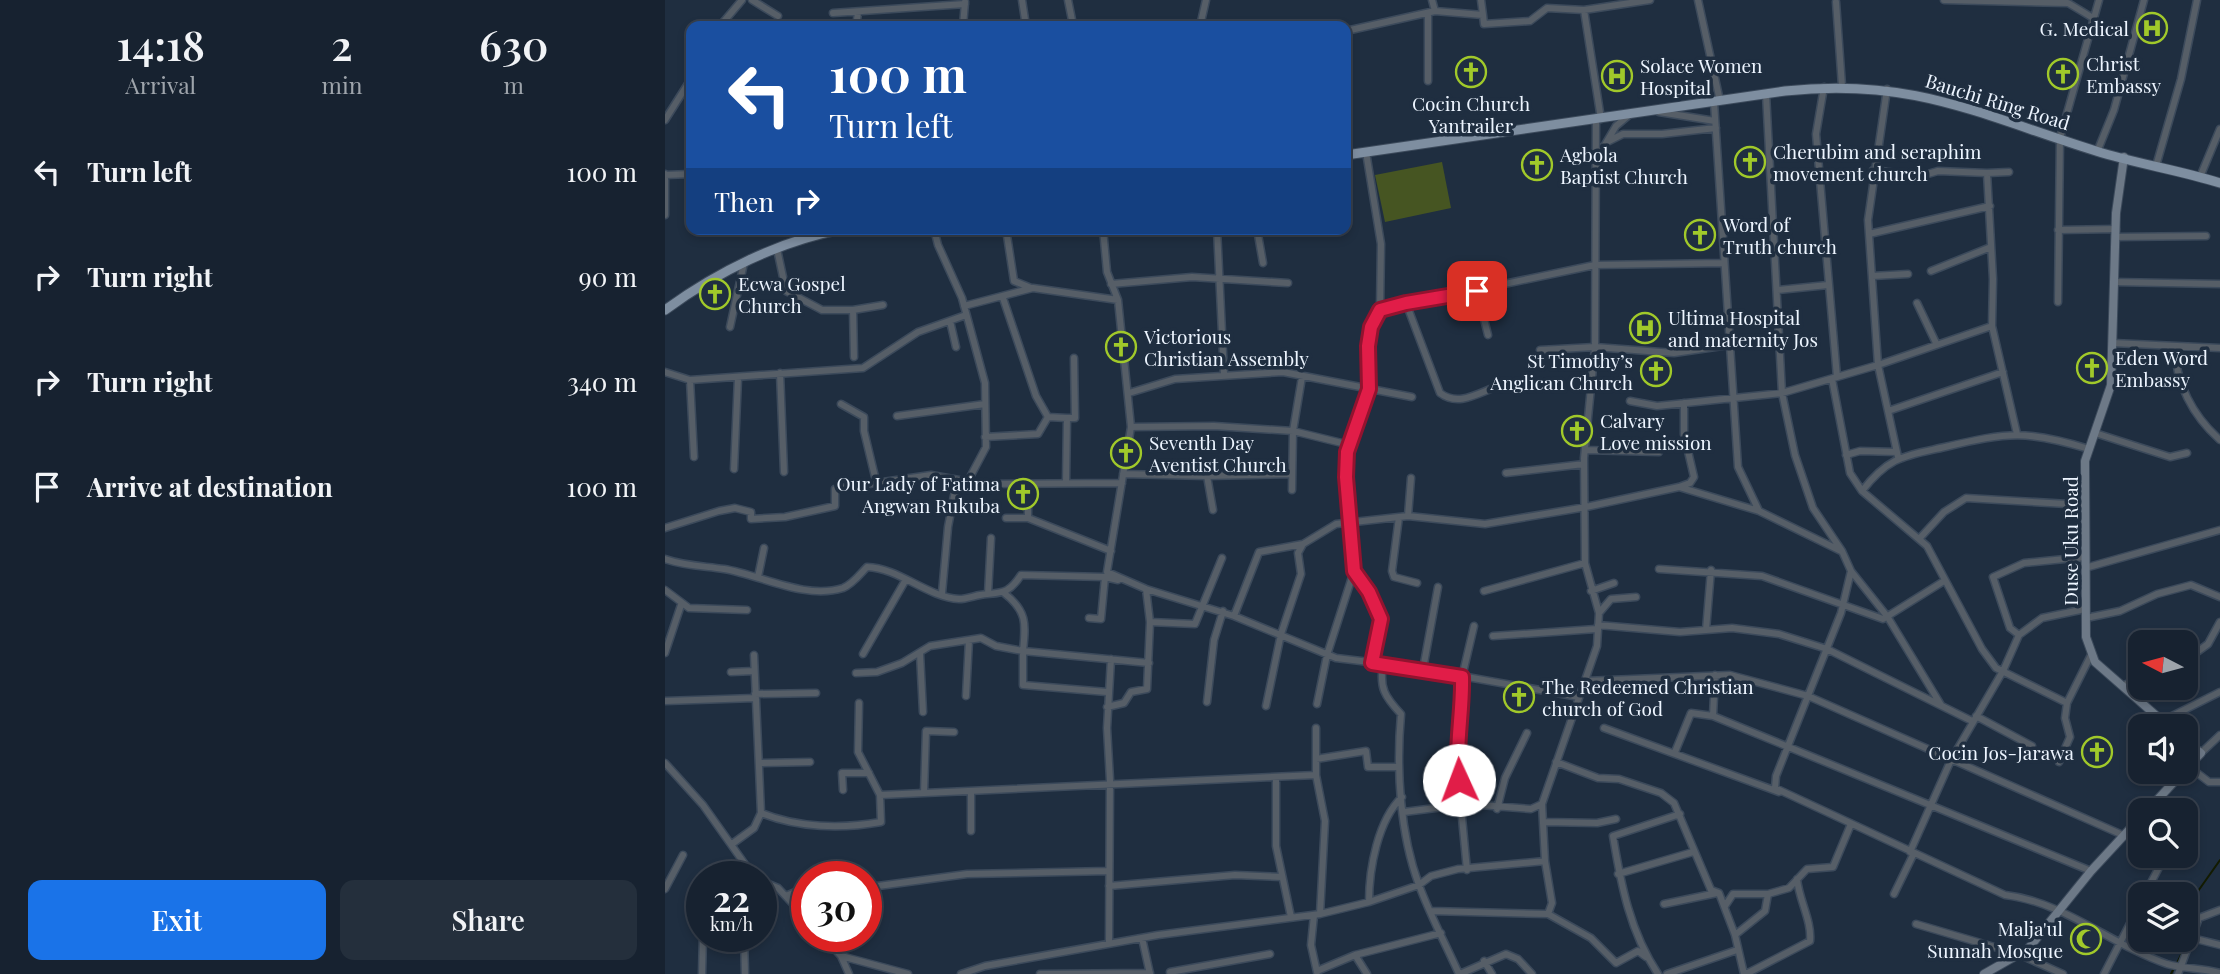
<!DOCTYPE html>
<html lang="en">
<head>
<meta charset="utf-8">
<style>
	body { margin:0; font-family:"Playfair Display",serif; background:#242f3c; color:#f1f3f6; height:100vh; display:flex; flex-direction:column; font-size:26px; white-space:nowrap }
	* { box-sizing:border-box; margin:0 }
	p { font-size:23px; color:#9ea4ab }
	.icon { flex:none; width:38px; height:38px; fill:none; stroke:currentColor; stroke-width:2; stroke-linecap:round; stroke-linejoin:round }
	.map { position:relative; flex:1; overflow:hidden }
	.sheet { display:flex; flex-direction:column; background:#172230; width:665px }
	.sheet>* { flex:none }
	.top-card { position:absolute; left:21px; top:21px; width:665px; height:214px; border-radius:14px; box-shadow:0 4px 10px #0003,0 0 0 2px #363f4c; background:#1a4fa0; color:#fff; overflow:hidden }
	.needle { width:46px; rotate:276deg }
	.tools { position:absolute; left:1463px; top:630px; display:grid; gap:14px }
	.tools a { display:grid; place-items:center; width:70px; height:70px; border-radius:14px; background:#172230; box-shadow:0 4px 10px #0003,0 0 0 2px #363f4c; font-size:35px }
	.speed { position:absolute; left:21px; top:861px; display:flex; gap:14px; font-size:35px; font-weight:700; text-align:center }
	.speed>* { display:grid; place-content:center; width:91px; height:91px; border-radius:50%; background:#172230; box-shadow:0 4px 10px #0003,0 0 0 2px #363f4c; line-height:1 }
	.speed small { font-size:18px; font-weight:400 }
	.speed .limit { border:10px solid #d22; background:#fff; color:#111 }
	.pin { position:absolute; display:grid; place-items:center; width:60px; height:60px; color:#fff; margin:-30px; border-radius:14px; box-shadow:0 4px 10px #0006 }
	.me { position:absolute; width:77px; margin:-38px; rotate:358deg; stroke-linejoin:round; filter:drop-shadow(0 0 5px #0008) }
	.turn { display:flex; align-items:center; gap:24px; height:147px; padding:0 28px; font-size:32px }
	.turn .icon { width:91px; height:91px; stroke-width:2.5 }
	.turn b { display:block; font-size:49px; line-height:60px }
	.then { display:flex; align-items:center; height:66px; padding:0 28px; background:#0003; gap:14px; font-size:26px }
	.eta { display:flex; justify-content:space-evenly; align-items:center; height:119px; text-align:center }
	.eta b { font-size:42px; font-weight:600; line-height:49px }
	.primary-button { display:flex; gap:14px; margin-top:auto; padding:14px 28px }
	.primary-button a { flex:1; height:80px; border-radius:14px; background:#1a73e8; color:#fff; font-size:28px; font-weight:600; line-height:80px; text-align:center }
	.primary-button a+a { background:#242f3c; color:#f1f3f6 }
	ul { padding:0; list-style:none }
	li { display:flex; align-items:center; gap:21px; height:105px; padding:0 28px }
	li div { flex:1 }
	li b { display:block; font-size:26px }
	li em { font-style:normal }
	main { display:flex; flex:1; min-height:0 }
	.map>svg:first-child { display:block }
	.green { fill:#465522 }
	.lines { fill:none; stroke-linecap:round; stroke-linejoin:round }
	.stream { stroke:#131b00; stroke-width:2 }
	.street-casing { stroke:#3c4a5b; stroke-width:9 }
	.secondary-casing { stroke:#3c4a5b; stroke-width:10 }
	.primary-casing { stroke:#3c4a5b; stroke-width:11 }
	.street { stroke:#565e67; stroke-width:6 }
	.secondary { stroke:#6d7987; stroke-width:8 }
	.primary { stroke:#7e8ea0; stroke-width:9 }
	.route-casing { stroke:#92132f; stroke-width:18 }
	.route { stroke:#e11d48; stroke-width:12 }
	.labels { text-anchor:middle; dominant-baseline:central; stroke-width:7; stroke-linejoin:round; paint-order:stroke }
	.poi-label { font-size:19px; fill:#edf5ff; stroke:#1f2e40; text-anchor:start }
	.street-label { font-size:19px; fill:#edf5ff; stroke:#1f2e40 }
</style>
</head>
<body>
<main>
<section class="sheet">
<div class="eta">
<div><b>14:18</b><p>Arrival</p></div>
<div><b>2</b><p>min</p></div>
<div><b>630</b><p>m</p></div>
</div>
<ul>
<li><svg class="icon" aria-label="left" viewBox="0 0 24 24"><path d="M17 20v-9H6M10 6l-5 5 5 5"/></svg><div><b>Turn left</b></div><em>100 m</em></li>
<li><svg class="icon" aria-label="right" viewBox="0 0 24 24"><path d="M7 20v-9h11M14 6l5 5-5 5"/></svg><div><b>Turn right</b></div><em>90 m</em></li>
<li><svg class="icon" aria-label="right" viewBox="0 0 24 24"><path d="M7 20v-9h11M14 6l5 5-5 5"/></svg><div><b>Turn right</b></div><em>340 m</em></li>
<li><svg class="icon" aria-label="arrive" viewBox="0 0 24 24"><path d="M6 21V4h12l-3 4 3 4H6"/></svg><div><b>Arrive at destination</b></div><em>100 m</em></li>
</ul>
<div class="primary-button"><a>Exit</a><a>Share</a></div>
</section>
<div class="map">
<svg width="1555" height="974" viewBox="0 0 1555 974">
	<rect width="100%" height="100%" fill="#1f2e40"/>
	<path class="green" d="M777,162L786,208L720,222L710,175Z"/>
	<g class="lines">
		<path class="stream" d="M1512,963L1520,947L1531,894L1555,860
			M1506,974L1509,968"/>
		<g class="street-casing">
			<path id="street" d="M87,0L113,16
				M357,0L361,26
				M403,0L408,25
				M767,0L770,11
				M816,0L818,15
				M1033,0L1055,101
				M1279,0L1403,3L1428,18
				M1171,2L1177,86
				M919,10L936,119
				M168,13L300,4
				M55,26L77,0
				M191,26L193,13
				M298,26L300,2
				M535,26L541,0
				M681,31L770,11L818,15L819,24L865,21L882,8L919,10L985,0
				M763,81V13
				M1159,87L1151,134L1172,377
				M1222,89L1203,220L1213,365L1233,457
				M1101,94L1117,393L1130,455L1148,508L1177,551L1186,571L1176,613L1111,776L1110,788L1340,895C1400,902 1446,945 1502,964C1519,969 1538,968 1555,973
				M1049,102L1073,467L1094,511
				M994,112L1050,121
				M0,120L26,79
				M942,142L958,134H997L1051,128
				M701,152L716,244L715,310
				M1432,152L1449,110L1479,0
				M932,158L951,126L964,115
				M1491,166L1516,79L1532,0
				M1208,170L1256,176L1273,171L1322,173L1328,279L1327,326L1352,434
				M1322,173L1344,172
				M0,174V215
				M0,175L26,174
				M1535,177L1555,129
				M269,229L273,245L297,298L320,383L321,447L303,481
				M341,229L349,281L366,288
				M438,229L442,272L453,300L466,427L442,572L481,589L569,616L671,658L746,667L914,697
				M552,229L559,374
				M592,229L598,263
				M1393,230L1451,229
				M1204,234L1325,206
				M1450,237L1541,236
				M112,249L121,291L157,310H188L218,305
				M1266,271L1326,247
				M1207,276L1243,274
				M1449,282L1555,284
				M446,284L527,277L623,283
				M1112,290L1163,285
				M812,291L823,335
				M338,298L371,396L383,417L402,418L401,483
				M1393,302L1395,138L1434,0
				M741,303L775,393C792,406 810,395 828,388
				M1252,303L1271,343
				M299,306L368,288L453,300
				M188,310L189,357
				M285,321L291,347
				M65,327L79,263
				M1448,343L1555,348
				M1510,346C1510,383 1528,416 1555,440
				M875,350L930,347L1009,353L1064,345
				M0,372L25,380L198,368L253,332L301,315
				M115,373L119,472
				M1167,379L1185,473L1197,491L1262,546L1317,649L1331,668L1402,703
				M1446,379L1486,383
				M25,380L29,457
				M464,393L510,379L618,372L747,397
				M965,401L992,406L1117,393L1213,365L1327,326
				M176,404L199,417V431L211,481
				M1223,411L1338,372
				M232,416L320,404
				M402,418H410L409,358
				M466,427L549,426L628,431L685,445
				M1430,433L1505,457L1522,453
				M320,437L373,434L383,417
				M920,450L994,452
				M1181,455L1195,451L1232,452
				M69,469L73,378
				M841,473L919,464
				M458,474L542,476L626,474
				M542,476L548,510
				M363,483V518L446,551
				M1014,487L1094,511L1176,551
				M627,490L628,431L637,377
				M1197,491C1224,456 1240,456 1280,447C1343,432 1362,430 1424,449
				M743,516L746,478
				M734,517L727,571L729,577L752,583
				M341,518H363
				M0,528L54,511L70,508L86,512V519L120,517L170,506V489L266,475L316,484L457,483
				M1254,539L1279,512L1301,498L1420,505
				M0,559C20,566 39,566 59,569C96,575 140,600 178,588C188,584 195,574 202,567C234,568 262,597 294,599C301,599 309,596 315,595C337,592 343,595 356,575L440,577L453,580
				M1420,568L1555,530
				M994,569L1097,576L1218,619L1279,581
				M1186,571L1222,616L1276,705
				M93,577L99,548
				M0,590L24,608L82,610
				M819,591L920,563
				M926,591L949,583
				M277,593L283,527L292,480
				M339,593C362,611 361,623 358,651L484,663
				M323,594L326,538
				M934,613L946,599L971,597
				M569,616L594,552L638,544
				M424,618L436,619L440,577
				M1421,618L1455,611L1492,594L1526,585L1555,597
				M485,622L530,624L557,558
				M933,625L1015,632L1067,628L1114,634L1162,649L1307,721
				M1041,630L1046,570
				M1354,635L1345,628L1328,577L1359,563L1420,557
				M828,636L931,629
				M0,653L16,605
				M198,654L240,581
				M255,654L258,712
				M1521,660L1543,644L1555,622
				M707,663L716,619L704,592L689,571L681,476L682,452L704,389L703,346L706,327L715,310L930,265L1059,263
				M718,664C714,688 720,697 736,714C731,769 735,834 754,885C765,915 781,945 794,974
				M758,669L773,587
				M66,672L89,671
				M191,673L212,672L237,663L265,646L316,638L331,646L358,651V685L442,692
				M1050,675L1048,716L1426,871
				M920,681L1065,675L1143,696L1460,836
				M1457,686L1475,678
				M90,694L151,693
				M301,696L304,640
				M0,701L90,698
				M542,702L549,640L558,611
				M194,703L193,752L215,795L651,775
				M652,704L662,655L689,571
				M601,706L616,634L636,574L633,553L638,544L671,524L743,516L820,524L921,507L1014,487L1025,483L1029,477L1019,434V403
				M442,707L459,703L466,692L482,689L485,622L481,589
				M1311,716L1367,746
				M1497,721L1555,692
				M651,728V775L660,821L655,914
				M939,728L1114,792
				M1010,752L1026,713L1048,716
				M1536,753L1555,735
				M651,759L701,751L703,767H734
				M891,762L933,778L954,779L996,793L1009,803L1046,890L1054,893L1070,935L1079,974
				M1394,762L1405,737L1400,718L1402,703L1426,655
				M0,763L38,805L89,877
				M95,763L145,762
				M1523,766L1544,782H1555
				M611,779V846L626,917
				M178,790L177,773H204
				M306,791V831
				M259,793L261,731L289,732
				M832,809L840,778L862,733
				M739,812L802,804L866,809L877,804
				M96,813C133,828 177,829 216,822L215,795
				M880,822L932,823L951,819
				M67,844L89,828L96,813L89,655
				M1245,852L1286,760L1338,671L1354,635L1377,618L1420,609
				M880,861L877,804L932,646L934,613L920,563L919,458L930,347L931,120
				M802,870L791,755L797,721V677L809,626
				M953,874L1028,852
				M96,881L113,888L142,919
				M201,885L213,886L302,874L444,871
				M444,886L570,875L617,877
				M0,889L18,855
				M1229,894L1249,853
				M1480,894L1500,856
				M121,896L142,887
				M704,902C704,868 713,820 737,797
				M999,904L1052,893
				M1060,906L1068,894H1103L1124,888L1142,869L1168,867L1186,824
				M766,911L883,914L926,938L951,963L973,951L981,957
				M649,915L646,945L652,972
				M1251,924L1353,954L1398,974
				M1070,935L1100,911L1103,894
				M79,936L80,974
				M158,936L176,956L184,974
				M477,938L485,974
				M1527,938L1555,945
				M444,943L445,780L442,728L446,659
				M690,955L702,974
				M176,956L243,974
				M819,961L827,974
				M652,971L690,955L776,933
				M505,972L605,954
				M37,974L38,936
				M296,974L320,966L493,935L655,914L704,902L754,885L766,876L793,869L880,861L887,903L883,914
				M375,974L485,973
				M795,974L841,954L853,959L867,974
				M993,974C965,932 956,885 948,836L1015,814
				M1002,974L1072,950
				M1081,974L1145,941C1147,921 1134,900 1132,879
				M1439,974L1475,904
				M1513,974L1534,918L1555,910"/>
		</g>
		<g class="secondary-casing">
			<path id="secondary" d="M1459,157L1451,213L1446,385L1420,461L1421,637L1430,662L1503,726
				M1521,741L1536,753L1521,769
				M1483,810L1518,772
				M1319,974L1363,949L1426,871L1475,818"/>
		</g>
		<g class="primary-casing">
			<path id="primary" d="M681,155L1120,91C1247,77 1315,115 1431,151C1472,164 1514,170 1555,183
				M0,310C52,272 114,241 178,229"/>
		</g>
		<use href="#street" class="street"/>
		<use href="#secondary" class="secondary"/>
		<use href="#primary" class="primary"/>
	</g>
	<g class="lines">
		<g class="route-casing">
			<path id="route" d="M794,780C790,746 798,712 797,677L707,663L716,619L704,592L689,571L681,477L682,452L704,389L703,346L706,327L715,310L741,303L812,291"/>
		</g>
		<use href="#route" class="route"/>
	</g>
	<defs>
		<g id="hospital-ring" transform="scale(1.575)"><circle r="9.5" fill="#1f2e40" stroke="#a1c92a" stroke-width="1.5"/><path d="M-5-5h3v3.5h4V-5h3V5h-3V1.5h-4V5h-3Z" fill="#a1c92a"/></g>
		<g id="church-ring" transform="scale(1.575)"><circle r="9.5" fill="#1f2e40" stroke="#a1c92a" stroke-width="1.5"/><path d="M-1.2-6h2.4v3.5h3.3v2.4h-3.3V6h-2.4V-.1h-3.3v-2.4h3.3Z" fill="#a1c92a"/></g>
		<g id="mosque-ring" transform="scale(1.575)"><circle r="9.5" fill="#1f2e40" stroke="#a1c92a" stroke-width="1.5"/><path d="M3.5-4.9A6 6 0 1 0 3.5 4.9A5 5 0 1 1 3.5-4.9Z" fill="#a1c92a"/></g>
	</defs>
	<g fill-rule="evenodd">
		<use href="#hospital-ring" x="1487" y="28"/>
		<use href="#church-ring" x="806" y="72"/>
		<use href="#church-ring" x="1398" y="74"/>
		<use href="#hospital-ring" x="952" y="76"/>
		<use href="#church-ring" x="1085" y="162"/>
		<use href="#church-ring" x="872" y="165"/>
		<use href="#church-ring" x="1035" y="235"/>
		<use href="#church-ring" x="50" y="294"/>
		<use href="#hospital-ring" x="980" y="328"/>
		<use href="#church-ring" x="456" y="347"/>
		<use href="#church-ring" x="1427" y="368"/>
		<use href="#church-ring" x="991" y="371"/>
		<use href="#church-ring" x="912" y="431"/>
		<use href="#church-ring" x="461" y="453"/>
		<use href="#church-ring" x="358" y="494"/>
		<use href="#church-ring" x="854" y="697"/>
		<use href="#church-ring" x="1432" y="752"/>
		<use href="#mosque-ring" x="1421" y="939"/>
	</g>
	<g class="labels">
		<g class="poi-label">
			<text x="1464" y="28" text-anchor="end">G. Medical</text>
			<text x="1421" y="63">Christ<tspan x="1421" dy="22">Embassy</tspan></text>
			<text x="975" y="65">Solace Women<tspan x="975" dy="22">Hospital</tspan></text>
			<text x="806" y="103" text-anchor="middle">Cocin Church<tspan x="806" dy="22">Yantrailer</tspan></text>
			<text x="1108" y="151">Cherubim and seraphim<tspan x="1108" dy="22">movement church</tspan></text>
			<text x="895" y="154">Agbola<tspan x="895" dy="22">Baptist Church</tspan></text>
			<text x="1058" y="224">Word of<tspan x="1058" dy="22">Truth church</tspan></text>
			<text x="73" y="283">Ecwa Gospel<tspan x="73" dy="22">Church</tspan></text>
			<text x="1003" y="317">Ultima Hospital<tspan x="1003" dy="22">and maternity Jos</tspan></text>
			<text x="479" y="336">Victorious<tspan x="479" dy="22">Christian Assembly</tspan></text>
			<text x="1450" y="357">Eden Word<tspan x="1450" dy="22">Embassy</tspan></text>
			<text x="968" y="360" text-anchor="end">St Timothy’s<tspan x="968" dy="22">Anglican Church</tspan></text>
			<text x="935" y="420">Calvary<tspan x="935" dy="22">Love mission</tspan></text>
			<text x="484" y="442">Seventh Day<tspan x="484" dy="22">Aventist Church</tspan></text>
			<text x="335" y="483" text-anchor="end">Our Lady of Fatima<tspan x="335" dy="22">Angwan Rukuba</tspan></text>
			<text x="877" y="686">The Redeemed Christian<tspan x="877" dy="22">church of God</tspan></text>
			<text x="1409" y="752" text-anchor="end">Cocin Jos-Jarawa</text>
			<text x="1398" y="928" text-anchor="end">Malja'ul<tspan x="1398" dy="22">Sunnah Mosque</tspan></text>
		</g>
		<g class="street-label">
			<text transform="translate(1333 101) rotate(17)">Bauchi Ring Road</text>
			<text transform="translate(1405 541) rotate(-90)">Duse Uku Road</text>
		</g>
	</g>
</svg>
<div class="tools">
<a><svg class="needle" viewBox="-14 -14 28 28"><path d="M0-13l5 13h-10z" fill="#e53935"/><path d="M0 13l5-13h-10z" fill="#9ea4ab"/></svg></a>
<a><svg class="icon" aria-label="sound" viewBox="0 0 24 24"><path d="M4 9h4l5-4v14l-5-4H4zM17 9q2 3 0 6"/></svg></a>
<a><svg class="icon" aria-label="search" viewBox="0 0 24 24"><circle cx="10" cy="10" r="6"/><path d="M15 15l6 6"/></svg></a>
<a><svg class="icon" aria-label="layers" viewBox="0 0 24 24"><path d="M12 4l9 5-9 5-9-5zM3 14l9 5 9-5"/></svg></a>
</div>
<div class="speed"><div>22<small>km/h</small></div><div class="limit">30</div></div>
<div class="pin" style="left:812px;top:291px;background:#d93025"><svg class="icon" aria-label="arrive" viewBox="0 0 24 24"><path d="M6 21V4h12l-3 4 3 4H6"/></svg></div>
<svg class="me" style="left:794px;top:780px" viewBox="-20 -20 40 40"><circle r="19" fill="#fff"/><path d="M0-13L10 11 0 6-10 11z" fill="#e11d48"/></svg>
<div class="top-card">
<div class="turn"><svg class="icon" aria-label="left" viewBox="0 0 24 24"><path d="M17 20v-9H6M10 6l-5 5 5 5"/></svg><div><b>100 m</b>Turn left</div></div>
<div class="then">Then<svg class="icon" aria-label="right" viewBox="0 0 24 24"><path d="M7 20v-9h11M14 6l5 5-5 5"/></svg></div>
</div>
</div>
</main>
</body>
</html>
